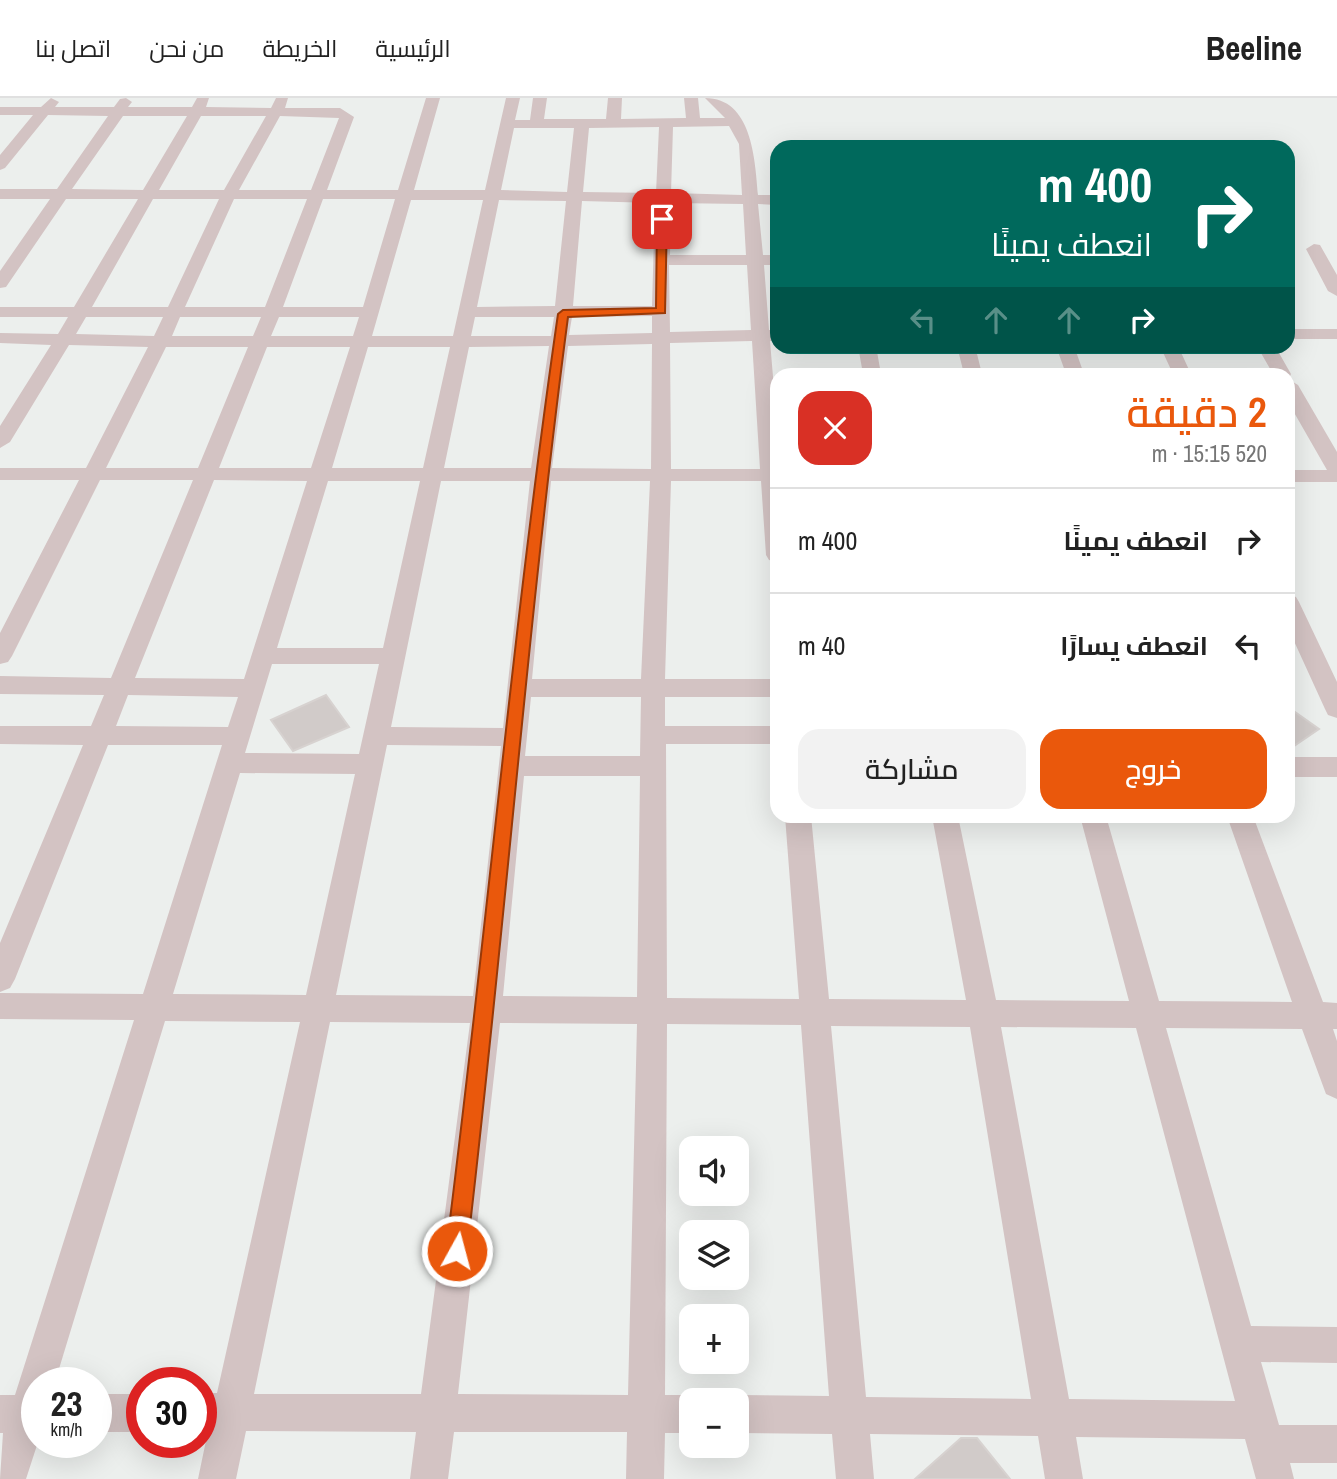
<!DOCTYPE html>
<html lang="ar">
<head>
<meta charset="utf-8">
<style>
	body { margin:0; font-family:"Archivo Narrow",Cairo,sans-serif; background:#f2f2f2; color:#222; direction:rtl; height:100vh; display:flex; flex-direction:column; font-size:26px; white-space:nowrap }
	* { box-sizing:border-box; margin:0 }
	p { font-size:23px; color:#767676 }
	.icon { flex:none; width:38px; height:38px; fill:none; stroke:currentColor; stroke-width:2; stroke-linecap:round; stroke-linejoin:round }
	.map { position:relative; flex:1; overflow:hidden; direction:ltr }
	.panel { position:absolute; left:770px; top:270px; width:525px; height:455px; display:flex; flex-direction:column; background:#fff; border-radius:21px; box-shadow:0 7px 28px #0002; direction:rtl }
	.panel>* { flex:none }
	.banner { position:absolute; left:770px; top:42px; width:525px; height:214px; border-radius:21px; box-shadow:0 7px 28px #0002; direction:rtl; background:#00695c; color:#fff; overflow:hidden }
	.controls { position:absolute; left:679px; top:1038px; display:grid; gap:14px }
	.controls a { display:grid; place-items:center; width:70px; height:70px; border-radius:14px; background:#fff; box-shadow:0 7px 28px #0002; font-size:35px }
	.speed { position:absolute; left:21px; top:1269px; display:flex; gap:14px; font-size:35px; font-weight:700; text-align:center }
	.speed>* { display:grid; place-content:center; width:91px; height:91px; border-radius:50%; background:#fff; box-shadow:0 7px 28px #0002; line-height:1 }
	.speed small { font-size:18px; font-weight:400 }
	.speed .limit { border:10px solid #d22; background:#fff; color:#111 }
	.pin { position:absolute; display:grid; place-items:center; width:60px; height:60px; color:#fff; margin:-30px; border-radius:14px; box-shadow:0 4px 10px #0006 }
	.me { position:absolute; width:77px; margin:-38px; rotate:7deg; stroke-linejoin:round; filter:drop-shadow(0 0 5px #0008) }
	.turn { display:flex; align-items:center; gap:24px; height:147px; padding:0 28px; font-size:32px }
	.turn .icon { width:91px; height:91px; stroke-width:2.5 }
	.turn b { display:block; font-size:49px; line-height:60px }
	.lanes { display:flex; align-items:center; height:66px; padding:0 28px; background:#0003; justify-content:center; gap:35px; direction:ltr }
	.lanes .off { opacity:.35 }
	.round { display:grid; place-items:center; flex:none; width:74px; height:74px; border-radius:21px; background:#f2f2f2 }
	.overview { display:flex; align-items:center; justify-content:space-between; height:119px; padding:0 28px }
	h1 { font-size:42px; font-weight:600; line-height:52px; color:#ea580c }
	.action { display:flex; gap:14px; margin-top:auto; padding:14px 28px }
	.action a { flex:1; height:80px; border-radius:21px; background:#ea580c; color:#fff; font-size:28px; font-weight:600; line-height:80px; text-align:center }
	.action a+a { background:#f2f2f2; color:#222 }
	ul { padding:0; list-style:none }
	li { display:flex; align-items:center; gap:21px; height:105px; padding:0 28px; border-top:2px solid #e0e0e0 }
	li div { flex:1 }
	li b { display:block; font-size:26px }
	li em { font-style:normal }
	header { display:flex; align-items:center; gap:42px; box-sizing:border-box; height:98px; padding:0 35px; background:#fff; border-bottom:2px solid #e0e0e0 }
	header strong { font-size:33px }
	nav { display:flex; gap:38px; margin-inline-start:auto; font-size:24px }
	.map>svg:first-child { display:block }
	.building { fill:#d1cbc9; stroke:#d7d2d0; stroke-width:2 }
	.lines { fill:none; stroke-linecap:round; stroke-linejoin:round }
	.minor { fill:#d3c3c3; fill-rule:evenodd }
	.route { fill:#ea580c; stroke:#983908; stroke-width:2 }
</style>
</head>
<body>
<header>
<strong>Beeline</strong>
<nav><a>الرئيسية</a><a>الخريطة</a><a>من نحن</a><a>اتصل بنا</a></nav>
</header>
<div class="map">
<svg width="1337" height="1381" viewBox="0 0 1337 1381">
	<rect width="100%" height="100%" fill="#ecefed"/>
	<path class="building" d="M326,597L349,629L293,653L271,622Z
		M1288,609L1319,631L1288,652Z
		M961,1340H977L1010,1381H915Z"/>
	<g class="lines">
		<path class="minor" d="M51,0L59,4L55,9H114L120,1L126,0L132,4L128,9H192L197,0H209L206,9L271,10L276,0H288L285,10H340L354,19L327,92H398L426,0H440L414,92H485L506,0H520L515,22H530L533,0H547L544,21H606L608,0H622L621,21L686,20L684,0H698L700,20H725L705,0C752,0 755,61 758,97H777V107L758,106L763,157H777V167H764L769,232H777V242L770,243L777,326V464L769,462L766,457L761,383H671L665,581H777V599H665V628H777V646H666L667,900L799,901L785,718H811L829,901L966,902L932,718H958L996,902L1129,903L1080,718H1106L1159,903L1292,904L1227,718H1253L1323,904L1337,905V931H1333L1337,943V1001L1326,996L1302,931L1166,930L1251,1228L1337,1229V1265L1261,1264L1279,1327H1337V1365H1290L1294,1381H1256L1245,1341L1076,1339L1083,1381H1045L1038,1338L870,1336L874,1381H836L832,1336L737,1335V1302H726L737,1297L829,1298L801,927L667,926L665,1297H691L702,1302H691V1335H665L664,1381H626L627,1334H454L448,1381H410L416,1334L246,1333L236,1381H198L208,1333H201V1295H217L300,924L165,923L55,1284H37L38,1344L26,1381H0L3,1335H0V1297H15L134,922L0,921V895L143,896L222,647H108L15,881L10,890L0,894V845L83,647L0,646V628H91L104,597L0,596V578L111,580L193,382H100L12,558L8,564L0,566V535L79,382H0V370H86L148,249L69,247L10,344L0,350V328L51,247L0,245V235L58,236L68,219H0V209H74L138,101H66L6,189L0,190V173L50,101H0V91H57L108,18L48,17L5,70L0,72V57L33,17H0V9H41ZM123,18H187L143,92L72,91ZM201,18H266L224,92H159ZM280,18L339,20L311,92H239ZM729,28L739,46L742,97L671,95L673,29ZM659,29L656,95L583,94L589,30ZM514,30H574L567,94L501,92ZM153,101H219L168,209H92ZM234,101H307L265,209H185ZM323,101H395L363,209H283ZM411,102H483L453,238H372ZM499,102L566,103L555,208L477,209ZM582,103L655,105L652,208H573ZM671,105L743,106L746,157H670ZM669,167H747L751,232L670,234ZM652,218V235L569,237L572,219ZM86,219H163L154,238L76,236ZM180,219H261L253,238H172ZM279,219H359L353,238H271ZM475,219H554L551,238H471ZM752,243L760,371H671L670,245ZM652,246L651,371L552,370L568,248ZM549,248L531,370H444L469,249ZM166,249H248L198,370H106ZM267,249H350L311,370H219ZM368,249H450L423,370H332ZM214,382L307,383L244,581L135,580ZM328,383H420L383,550H277ZM441,383H530L503,630L391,629ZM551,383H650L641,581H532ZM272,566H379L359,656L245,655ZM128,597L238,599L228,629L116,628ZM531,599H641L640,658H525ZM387,647L501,648L473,898L336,897ZM240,675L355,676L306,897L173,896ZM524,678H640L637,899L503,898ZM330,924L470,925L421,1296H254ZM500,925L637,926L628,1297L458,1296ZM831,928L970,929L1031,1301L866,1299ZM1001,929L1136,930L1235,1303L1069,1301Z
			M1314,146L1320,147L1337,177V198L1328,193L1306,151Z
			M1288,231H1337V241H1288Z
			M858,248H876L881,276H863Z
			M957,248H975L982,276H964Z
			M1056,248H1074L1084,276H1066Z
			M1160,248H1178L1191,276H1173Z
			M1257,248H1275L1291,276L1289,280L1288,276H1273Z
			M1288,281L1298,287L1337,354V384H1288V372H1327L1288,304Z
			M1288,496L1296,499L1299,504L1337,584V620L1328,617L1325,611L1288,530Z
			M1288,659H1337V679H1288Z
			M96,1296H142V1334H96Z"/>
	</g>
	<path class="route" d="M662,118L667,121L665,215L568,219C527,529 504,842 467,1153L464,1160L457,1163L449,1160L446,1153C486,841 513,527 558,216L563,212L656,210L657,121Z"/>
</svg>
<div class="controls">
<a><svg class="icon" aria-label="sound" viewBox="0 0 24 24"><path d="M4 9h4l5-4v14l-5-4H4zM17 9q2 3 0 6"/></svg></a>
<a><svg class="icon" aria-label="layers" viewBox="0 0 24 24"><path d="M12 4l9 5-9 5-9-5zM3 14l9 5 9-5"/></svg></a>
<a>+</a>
<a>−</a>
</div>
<div class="speed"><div>23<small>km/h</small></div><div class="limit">30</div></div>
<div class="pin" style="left:662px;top:121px;background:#d93025"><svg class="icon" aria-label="arrive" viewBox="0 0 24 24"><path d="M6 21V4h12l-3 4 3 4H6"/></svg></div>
<svg class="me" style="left:457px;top:1153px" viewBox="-20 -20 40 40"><circle r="17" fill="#ea580c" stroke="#fff" stroke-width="3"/><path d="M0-11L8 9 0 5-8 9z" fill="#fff"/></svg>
<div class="banner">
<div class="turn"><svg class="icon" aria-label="right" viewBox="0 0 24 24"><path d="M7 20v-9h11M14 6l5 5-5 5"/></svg><div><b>400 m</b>انعطف يمينًا</div></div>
<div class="lanes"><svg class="icon off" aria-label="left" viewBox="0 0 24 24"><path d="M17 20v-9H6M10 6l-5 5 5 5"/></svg><svg class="icon off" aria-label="ahead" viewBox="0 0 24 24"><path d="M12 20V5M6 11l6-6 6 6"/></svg><svg class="icon off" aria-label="ahead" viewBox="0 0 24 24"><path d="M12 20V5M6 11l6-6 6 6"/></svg><svg class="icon" aria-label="right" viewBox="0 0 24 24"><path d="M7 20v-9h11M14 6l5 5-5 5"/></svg></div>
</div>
<section class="panel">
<div class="overview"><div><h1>2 دقيقة</h1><p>520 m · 15:15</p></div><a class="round" style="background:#d93025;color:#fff"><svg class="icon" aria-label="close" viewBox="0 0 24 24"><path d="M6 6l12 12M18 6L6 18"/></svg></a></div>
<ul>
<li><svg class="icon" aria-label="right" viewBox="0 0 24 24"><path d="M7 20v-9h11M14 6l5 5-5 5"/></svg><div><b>انعطف يمينًا</b></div><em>400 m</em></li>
<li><svg class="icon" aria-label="left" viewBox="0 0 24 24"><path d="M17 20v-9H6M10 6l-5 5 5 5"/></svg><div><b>انعطف يسارًا</b></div><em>40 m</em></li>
</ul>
<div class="action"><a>خروج</a><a>مشاركة</a></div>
</section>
</div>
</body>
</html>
